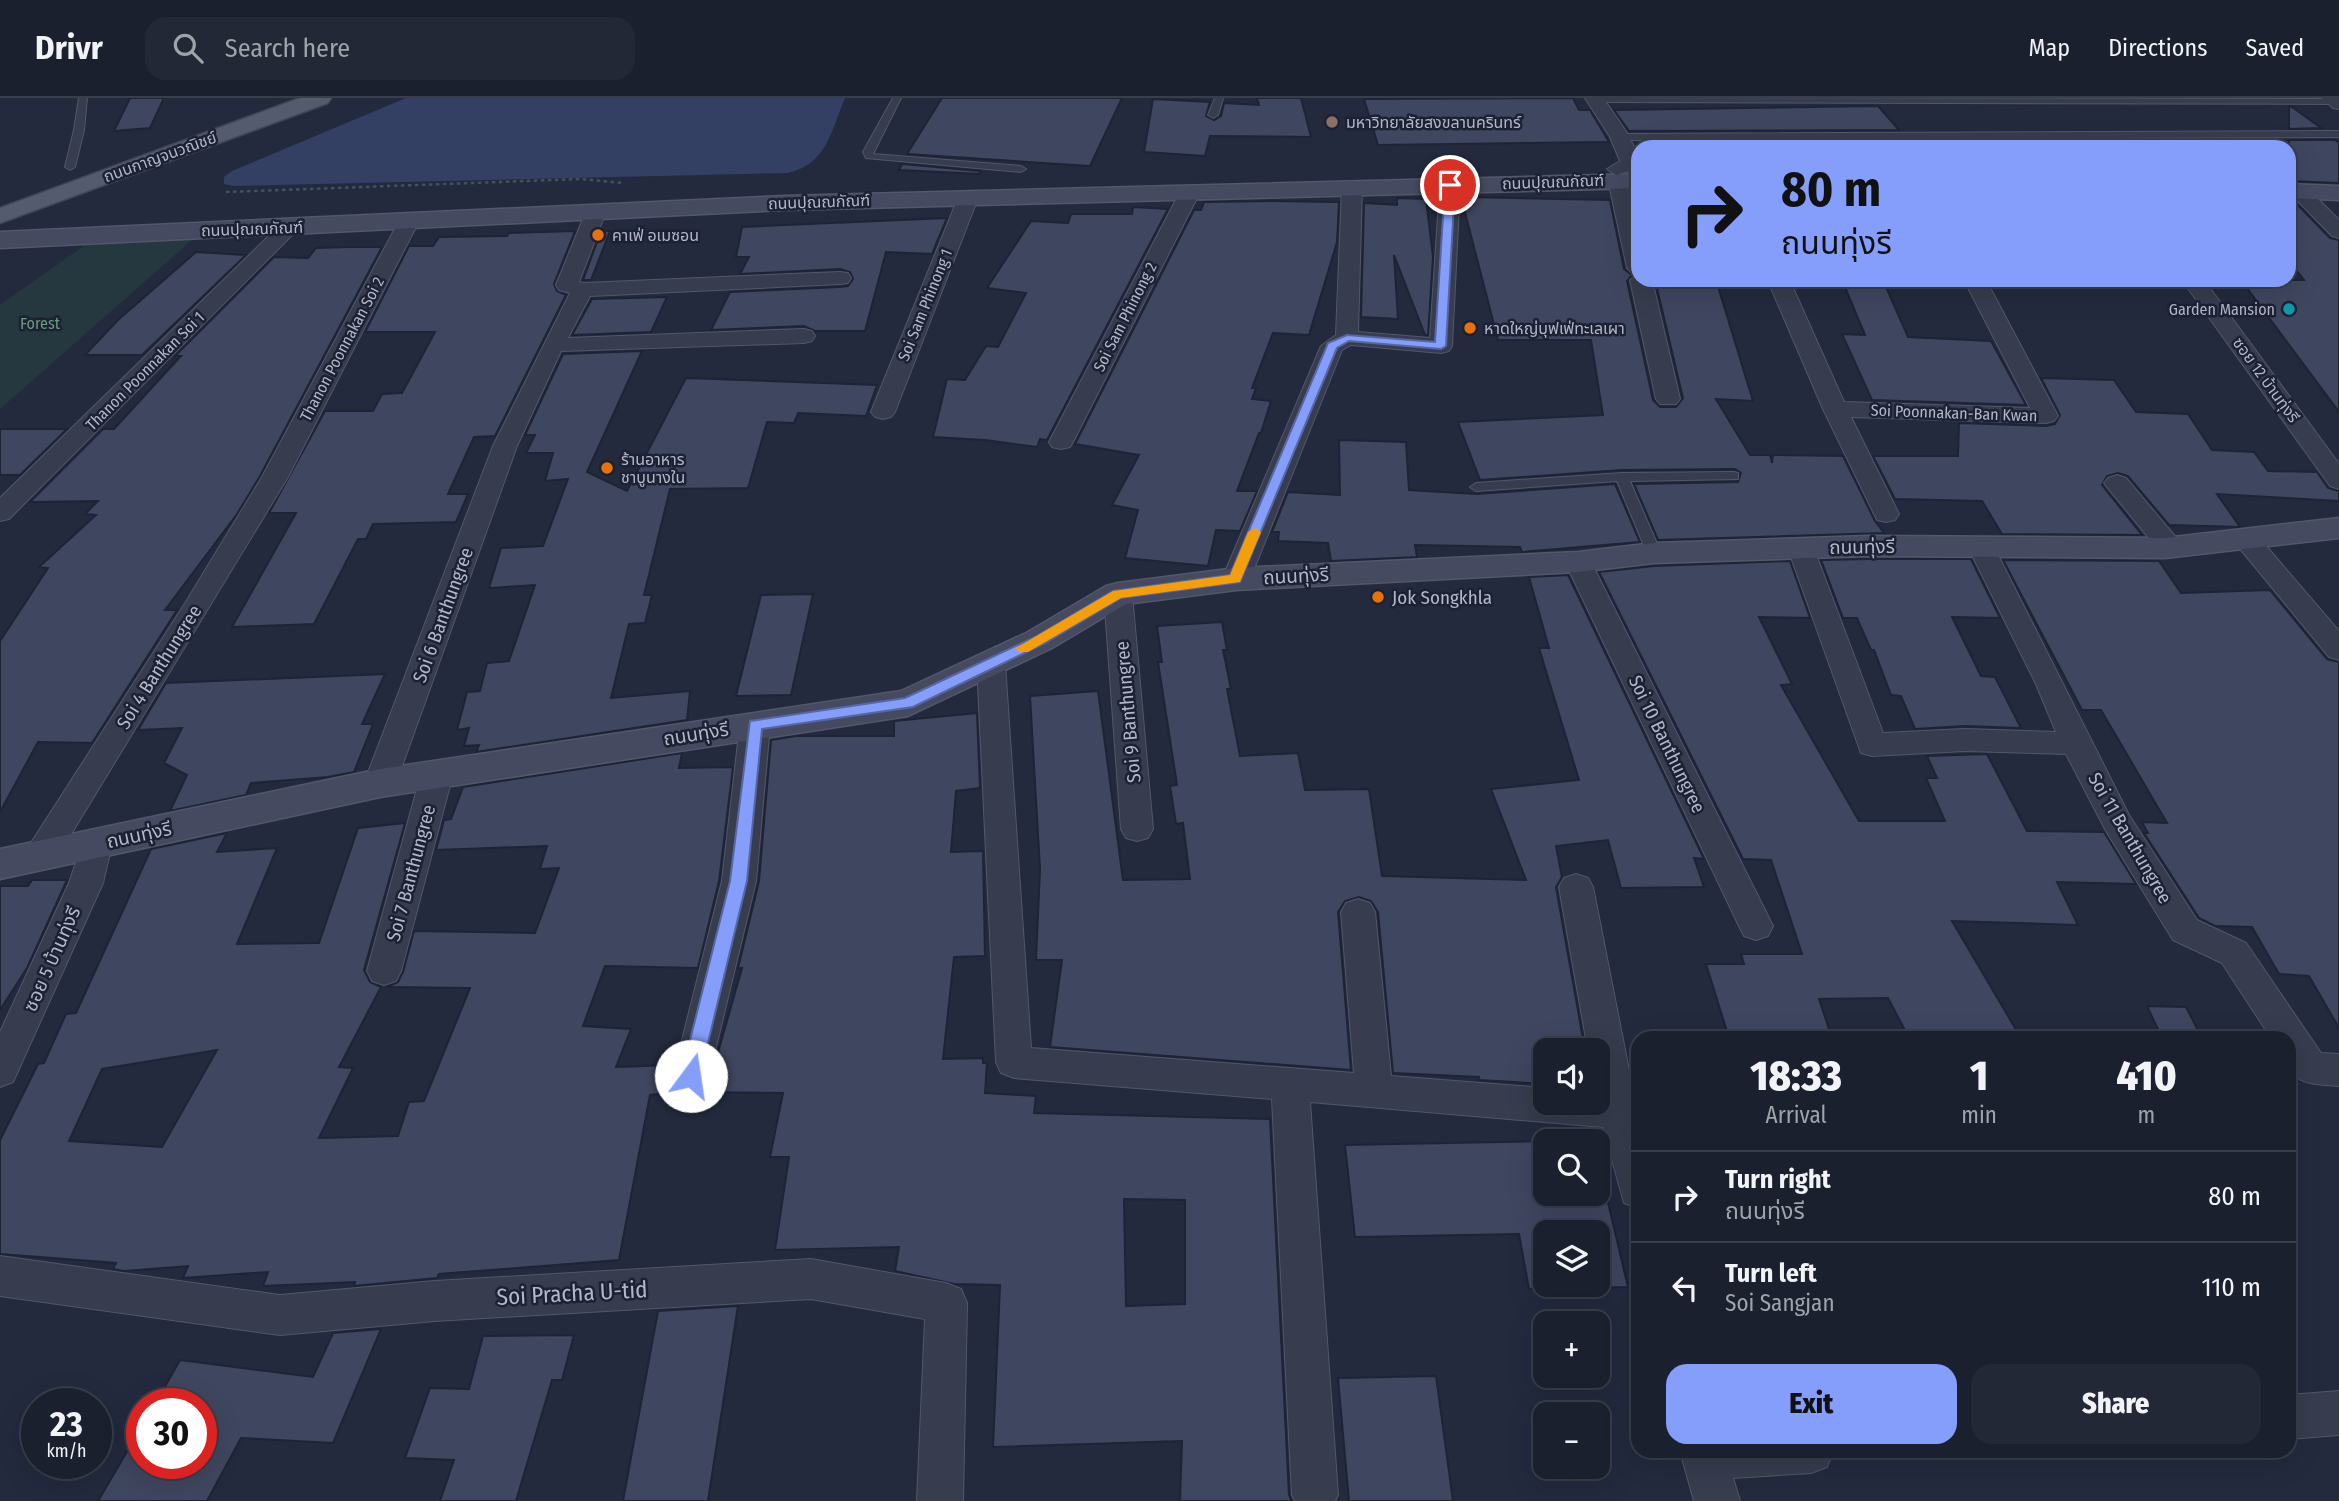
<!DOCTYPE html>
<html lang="en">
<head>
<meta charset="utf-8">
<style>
	body { margin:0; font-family:"Fira Sans Condensed","Noto Sans Thai",sans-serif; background:#232836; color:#f1f3f6; height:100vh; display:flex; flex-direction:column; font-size:26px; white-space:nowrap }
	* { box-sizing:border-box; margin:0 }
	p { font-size:23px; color:#9fa3aa }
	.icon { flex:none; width:38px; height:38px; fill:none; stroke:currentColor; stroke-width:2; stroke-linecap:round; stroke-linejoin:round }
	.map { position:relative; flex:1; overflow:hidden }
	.details { position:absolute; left:1631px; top:933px; width:665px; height:427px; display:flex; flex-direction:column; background:#1a202e; border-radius:21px; box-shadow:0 7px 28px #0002,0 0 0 2px #383e4a }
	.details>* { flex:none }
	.banner { position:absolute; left:1631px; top:42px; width:665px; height:147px; border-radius:21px; box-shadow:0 7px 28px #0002,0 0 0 2px #383e4a; background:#859efc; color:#111; overflow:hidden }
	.fabs { position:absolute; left:1533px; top:940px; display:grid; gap:14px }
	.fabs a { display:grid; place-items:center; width:77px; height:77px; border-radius:14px; background:#1a202e; box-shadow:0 7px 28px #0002,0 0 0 2px #383e4a; font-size:35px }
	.speed { position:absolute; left:21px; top:1290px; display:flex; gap:14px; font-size:35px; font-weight:700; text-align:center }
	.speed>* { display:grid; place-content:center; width:91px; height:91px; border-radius:50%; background:#1a202e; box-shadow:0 7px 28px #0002,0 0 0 2px #383e4a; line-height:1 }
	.speed small { font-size:18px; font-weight:400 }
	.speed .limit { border:10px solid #d22; background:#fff; color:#111 }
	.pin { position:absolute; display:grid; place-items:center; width:60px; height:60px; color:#fff; margin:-30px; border:4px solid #fff; border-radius:50%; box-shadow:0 2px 7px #0007 }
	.me { position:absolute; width:77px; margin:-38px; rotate:14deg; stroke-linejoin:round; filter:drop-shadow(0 0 5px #0008) }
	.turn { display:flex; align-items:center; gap:24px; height:147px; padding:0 35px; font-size:32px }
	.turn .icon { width:91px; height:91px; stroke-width:2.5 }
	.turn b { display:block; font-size:49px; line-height:60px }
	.eta { display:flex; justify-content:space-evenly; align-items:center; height:119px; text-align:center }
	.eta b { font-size:42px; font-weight:800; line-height:49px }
	.primary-button { display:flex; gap:14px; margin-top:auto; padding:14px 35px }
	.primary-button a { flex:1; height:80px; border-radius:21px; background:#859efc; color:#111; font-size:28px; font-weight:800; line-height:80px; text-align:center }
	.primary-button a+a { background:#232836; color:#f1f3f6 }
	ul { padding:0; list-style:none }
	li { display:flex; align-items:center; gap:21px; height:91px; padding:0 35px; border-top:2px solid #383e4a }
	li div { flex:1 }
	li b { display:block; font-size:26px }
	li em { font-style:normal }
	header { display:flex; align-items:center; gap:42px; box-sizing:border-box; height:98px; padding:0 35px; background:#1a202e; border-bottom:2px solid #383e4a }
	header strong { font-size:33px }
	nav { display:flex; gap:38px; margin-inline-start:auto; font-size:24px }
	.search { width:490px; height:63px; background:#232836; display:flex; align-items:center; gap:18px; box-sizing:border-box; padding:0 24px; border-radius:21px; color:#9fa3aa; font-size:26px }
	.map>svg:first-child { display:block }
	.green { fill:#25373f }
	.water { fill:#343f64 }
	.building { fill:#3f465f; stroke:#1e2335; stroke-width:2; fill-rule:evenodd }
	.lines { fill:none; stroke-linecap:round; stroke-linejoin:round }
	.lane-casing { stroke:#525769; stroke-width:2 }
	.street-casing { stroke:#525769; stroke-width:2 }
	.secondary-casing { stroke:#525769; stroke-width:3 }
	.primary-casing { stroke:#404557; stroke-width:3 }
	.path { stroke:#405359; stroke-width:2.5; stroke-dasharray:3.5 3.5; stroke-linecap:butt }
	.lane { fill:#373c4e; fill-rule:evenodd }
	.street { fill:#373c4e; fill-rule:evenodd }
	.secondary { fill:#454a61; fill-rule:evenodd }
	.primary { fill:#555b6e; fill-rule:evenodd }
	.route { fill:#859efc; stroke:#5667a4; stroke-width:2 }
	.slow { fill:#f59e0b }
	.education-dot { fill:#8d6e63; stroke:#1c2133; stroke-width:2.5 }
	.food-dot { fill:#e8710a; stroke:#1c2133; stroke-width:2.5 }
	.culture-dot { fill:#0f9aa8; stroke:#1c2133; stroke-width:2.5 }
	.labels { text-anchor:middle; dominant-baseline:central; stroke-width:5; stroke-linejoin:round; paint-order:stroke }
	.far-poi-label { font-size:16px; fill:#b3b7c9; stroke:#1c2133; text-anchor:start }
	.far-street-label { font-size:16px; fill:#b3b7c9; stroke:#1c2133 }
	.far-park-label { font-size:16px; fill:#699b7d; stroke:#1c2133 }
	.street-label { font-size:19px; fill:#b3b7c9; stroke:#1c2133 }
	.poi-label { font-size:19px; fill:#b3b7c9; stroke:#1c2133; text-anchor:start }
	.near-street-label { font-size:23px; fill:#b3b7c9; stroke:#1c2133 }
</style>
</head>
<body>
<header>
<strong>Drivr</strong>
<div class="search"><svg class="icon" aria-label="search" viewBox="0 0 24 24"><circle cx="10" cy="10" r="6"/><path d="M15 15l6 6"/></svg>Search here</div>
<nav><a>Map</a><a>Directions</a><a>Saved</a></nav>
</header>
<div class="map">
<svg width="2339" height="1403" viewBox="0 0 2339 1403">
	<rect width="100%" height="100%" fill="#232a3e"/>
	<path class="green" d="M193,141L0,311V207L85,147Z"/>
	<path class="water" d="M406,0H845C831,33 827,66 788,75L234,88L224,86V79L232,73Z"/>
	<path class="building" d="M130,0H164L150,30L114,33Z
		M942,0H1122L1090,68L907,56Z
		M1257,0H1301L1311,39L1210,38L1205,58L1144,54L1153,1L1210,4L1206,18L1214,22L1221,18L1224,5L1259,7Z
		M1573,0L1579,12H1590L1609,44L1378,47L1364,1Z
		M1878,8L1899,32L1629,33L1614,12Z
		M2289,8L2292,9L2321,30L2289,31Z
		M2289,42H2335L2339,45V85L2289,83Z
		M1909,43L1914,49H1657L1654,44Z
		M902,66L980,73L979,76L899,72Z
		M1467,99L1610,102L1624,171L1632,177L1627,183L1653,302L1660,309H1676L1683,300L1655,182H1716L1753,303L1716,301L1750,357H1770L1772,365L1773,357L1843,358L1875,423L1884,435L1658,442L1634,386L1738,384L1741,375L1735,371L1622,372L1480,382L1458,324L1603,317L1591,242H1498L1462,103H1468Z
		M1397,100L1426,101L1433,159L1428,237H1425L1394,157L1398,221L1361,219L1364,105L1397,107Z
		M1273,103L1339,104L1337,144L1309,237L1273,235L1252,290H1256L1252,301L1271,303L1261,335H1259L1237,393H1257L1240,433L1216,432L1208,468L1125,460L1138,412L1112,407L1139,357L1075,346L1194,112H1201L1204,104Z
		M2289,103H2294L2330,140L2339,142V314L2241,182H2304L2289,163Z
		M1133,109L1168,111L1047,342L1040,341L1037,349L985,342L933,339L947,281L965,282L986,248L998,249L1026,195L987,190L1031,123L1068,125L1071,116H1132Z
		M947,120L932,156L886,154L865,233H815L804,228L711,232L730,194L840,189L848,188L853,181L850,174L840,171L740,176L749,159H736L742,129Z
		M575,133L554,186L557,193L566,197L495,338L474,339L448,396H468L456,424L373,426L366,441H358L314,526L232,529L296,415H269L325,313H373L382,296L402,295L435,234H365L409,148H433L439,139L507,138L509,135Z
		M601,133H610L591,182H583Z
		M349,149H382L260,378L237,416L165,512H177L92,645L38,644L0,714V543L48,470L39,469L96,417L85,416L98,403L30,404L103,331H114L181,258H175L274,159L308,160L316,150Z
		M196,154L246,157L142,257H85L118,222Z
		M1842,182H1883L1908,239L1991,243L2026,307L1872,302L1842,236L1865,237Z
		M667,199L651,234L572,237L592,201Z
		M642,253L587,374L627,393L686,280L877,287L866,318L798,315L794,325L767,324L748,390L670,391L644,497H652L645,525L629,526L611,600L690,593L687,622L476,654L479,647L464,648L469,630L457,632L467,594L480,593L487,565L509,563L535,487L489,490L501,450L543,448L568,381L545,383L553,355H526L535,337H525L563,256Z
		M2041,280L2114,282L2136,314L2188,316L2212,352L2254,354L2268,373L2317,374L2328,390L2339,393V403L2217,396L2240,429L2169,427L2128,378L2118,375L2107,378L2102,387L2142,437L2002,436L1982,403L1895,401L1873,358H1958L1959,325L2046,328L2055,326L2060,317Z
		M0,331H67L20,377H0Z
		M1339,342L1406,344L1409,392L1476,396L1615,386L1640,444L1522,454L1520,449L1415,447L1417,459L1331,463L1328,445L1278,443L1279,434H1272L1288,394L1340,397Z
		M1869,461H1971L2000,520L1952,519L1981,578L1995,579L2021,630L1965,628L1915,631L1901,598L1891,597L1874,552H1871L1857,520H1843L1821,462Z
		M2003,462L2159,463L2181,495L2270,492L2327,561L2339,564V930L2309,878L2279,876L2252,829L2215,828L2199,820L2144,735H2148L2142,724L2167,725L2101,612H2082Z
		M1790,463L1810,520L1759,519L1792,586L1781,587L1859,723H1945L1926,680H1937L1927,658L1987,656L2027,733L2104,734L2136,786L2057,784L2078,827L1952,823L2021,940H1909L1888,900L1819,901L1832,940H1729L1706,866H1744L1741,856H1802L1771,762L1743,761L1599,474L1654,468Z
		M1568,477L1704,761L1694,760L1704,789L1621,790L1608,742L1556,748L1562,779L1556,789L1585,952H1545V986L1479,982V979L1393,975L1378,814L1371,803L1359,799L1345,803L1338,814L1351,972L1050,949L1062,862H1036L1040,771L1030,598L1098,593L1123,782L1190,781L1183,725L1176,726L1170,688L1177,687L1158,564H1162L1157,528L1222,524L1227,552H1223L1231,591H1227L1240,658L1298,655L1305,692L1369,691L1382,778L1526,782L1491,691L1579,682L1539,550H1549L1529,479Z
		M813,496L791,597L736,598L761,497Z
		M385,576L362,626H373L354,674L328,679L251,685L246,697L170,713L187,677L164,665L182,630L138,632L166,585Z
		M977,615L980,690L956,693L951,754L983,753L985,858L954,859L943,961L983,960V965H987L985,995L1036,998L1034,1015L1270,1021L1289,1397L1292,1403H1180L1182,1343L993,1349L1000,1187L954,1186L895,1173L899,1149L775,1152L789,1059H770L783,995L698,994L706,990L711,979L742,870H738L759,783L771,642L796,638H894V623ZM1124,1101L1185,1102V1206L1126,1208Z
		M682,655L679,670L733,669L719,783L698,870L605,868L583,928L631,931L616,969L673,967L671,979L676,990L683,994L650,997L619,1162L439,1176L437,1180L354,1188L355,1184L263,1188L268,1174L183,1180L188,1168L124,1173L113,1171L116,1165L0,1156V1042L38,966L44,965L66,916L76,915L151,751L227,735L217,754L277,750L237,846L319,845L358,730L405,725L364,872L370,884L381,889L339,969L353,970L319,1040L398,1038L409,1004L424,1003L470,890L387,889L398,884L403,874L414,833L535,835L559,770L540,771L547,748L436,752L444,722L451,721L463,689ZM217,952L162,1049L69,1043L102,971Z
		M32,782H67L27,870L0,912V788H28Z
		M2147,908L2186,909L2202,940H2162Z
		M1545,1043V1096H1598V1062L1628,1189L1529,1191L1519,1136L1355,1139L1345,1047ZM1545,1134H1598V1186H1545Z
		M738,1208L708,1403H623L658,1213Z
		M381,1231L333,1345L241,1340L207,1403H98L142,1328V1365H201V1306H155L180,1262L313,1279L333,1235Z
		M574,1237L562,1282H552L516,1403H440L454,1362L405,1360L430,1290L469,1291L483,1238Z
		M1436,1278L1453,1403H1349L1338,1280Z"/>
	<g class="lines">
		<g class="lane-casing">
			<path id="lane" d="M79,0H87L84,32L75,69L70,72L65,69L74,32Z
				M893,0H901L873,56L1021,68L1026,71L1021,74L866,60L863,54Z
				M1215,0H1223L1218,17L1213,20L1208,17Z
				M1591,0L2336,1L2339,2V6L1595,4Z
				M2339,33V39L1619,42L1614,39L1619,36Z
				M1734,374L1738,375V381L1630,383L1661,455L1654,459L1647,455L1617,383L1476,393L1470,389L1476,385L1622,375Z"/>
		</g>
		<g class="street-casing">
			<path id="street" d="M1585,0H1603C1616,20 1639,45 1638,70L1619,76L1628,82L1638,125V176L1631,174L1627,170L1608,82L1616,77L1607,71L1620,63L1610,39Z
				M2322,0H2339V11L2333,10Z
				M1450,81L1460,87L1452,248L1449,253L1441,255L1351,247L1342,252L1250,481L1246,487L1236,490L1226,487L1222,481L1321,248L1336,237L1342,89L1352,83L1362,89L1358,234L1430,240L1440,87Z
				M2299,87L2306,89L2339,122V140L2332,138L2292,97L2289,93Z
				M1190,88L1200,94L1073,344L1070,349L1061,351L1052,349L1049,344L1180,94Z
				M968,94L975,96L978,100L895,314L891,319L883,321L875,319L871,314L958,100L961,96Z
				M595,110L602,112L605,116L579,184L584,185L840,174L848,175L851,180L848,185L840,186L590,198L568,240L804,231L812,233L815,238L812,243L804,245L561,253L517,348L396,685L391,693L380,696L369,693L364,685L493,348L570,195L559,192L556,187L585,116L588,112Z
				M409,117L416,119L419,123L288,379L53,766L41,770L29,766L25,757L29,748L184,507L262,379L399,123L402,119Z
				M289,123L296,125L299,129L296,133L9,421L0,423V400L282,125Z
				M1638,176V182H1652L1680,301L1676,306H1660L1656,301L1630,182Z
				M1964,182H1986L2058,318L2054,323L2046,325L1851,319L1899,416L1895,422L1886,424L1877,422L1823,311L1768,183H1790L1844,304L2030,310Z
				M2182,182H2204L2339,366V391L2330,388Z
				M2117,377L2126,380L2179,443L2183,449L2179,455L2170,457L2161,455L2108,390L2104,385L2108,380Z
				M2246,433L2255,435L2339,533V562L2329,559L2237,447L2233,441L2237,435Z
				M1981,441L1990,443L1994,449L2129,717L2197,822L2246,845L2321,955L2339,956V988C2296,985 2289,985 2289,940H2271L2222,865L2173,842L2106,733L2066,656L1965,653L1872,658L1861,655L1788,451L1792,445L1801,443L1810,445L1814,451L1883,635L1965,631L2056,634L2036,586L1968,449L1972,443Z
				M1578,455L1587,458L1591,464L1773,828L1768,838L1756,842L1744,838L1739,828L1565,464L1569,458Z
				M1118,487L1128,490L1132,496L1153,731L1148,740L1137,743L1126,740L1121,731L1104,496L1108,490Z
				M991,556L1001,559L1005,566L1031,950L1354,975L1341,814L1346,805L1358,801L1370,805L1375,814L1391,978L1545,990V1004H1598V952H1588L1559,789L1564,780L1576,776L1588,780L1593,789L1638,1018V1110L1624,1105L1603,1029L1310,1004L1338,1397L1335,1403H1295L1292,1397L1272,1001L1014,980L1001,975L996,964L977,566L981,559Z
				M755,616L766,619L770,627L756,783L709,978L704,989L691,994L678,989L673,978L722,783L740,627L744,619Z
				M437,665L448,668L453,676L401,873L396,883L384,887L372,883L367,873L421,676L426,668Z
				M96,734L107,737L112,746L103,785L13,984L0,989V934L69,785L85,737Z
				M0,1158L280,1197L435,1183L811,1161L946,1185L961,1191L967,1205L963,1403H917L925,1221L811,1201L435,1223L280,1237L0,1198Z
				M2339,1293V1337L2289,1341V1297Z
				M1680,1353H1833L1827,1369L1811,1375L1733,1380L1740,1403H1694Z"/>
		</g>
		<g class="secondary-casing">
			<path id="secondary" d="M1638,76V90L784,112L0,150V134L784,98Z
				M2289,86L2339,88V102L2289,100Z
				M2339,420V440L2165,460L1869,458L1654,465L1578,474L1236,492L1126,506L1052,550L908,618L380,699L0,781V751L380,671L901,593L1028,534L1106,488L1118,485L1236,470L1578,454L1654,445L1869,438L2165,440Z"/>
		</g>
		<g class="primary-casing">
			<path id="primary" d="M300,0H331L328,5L0,125V110Z"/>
		</g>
		<path class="path" d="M226,94L581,81L623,85"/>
		<use href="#lane" class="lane"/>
		<use href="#street" class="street"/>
		<use href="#secondary" class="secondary"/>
		<use href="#primary" class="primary"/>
	</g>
	<path class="route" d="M1450,84L1455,87L1446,248L1441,251L1349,243L1337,250L1240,484L1121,500L1045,545L913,609L762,631L747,783L700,978L697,984L691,987L684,984L681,978L730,783L750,623L905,600L1035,539L1113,493L1230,477L1328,245L1347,237L1435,244L1445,87Z"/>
	<path class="slow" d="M1255,430L1261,434L1240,484L1121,500L1028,554H1018L1016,550L1113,493L1230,477L1248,434Z"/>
	<circle class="education-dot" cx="1332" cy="24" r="7"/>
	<g class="food-dot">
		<circle cx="598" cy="137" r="7"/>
		<circle cx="1470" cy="230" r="7"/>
		<circle cx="607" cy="370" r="7"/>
		<circle cx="1378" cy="499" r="7"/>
	</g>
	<circle class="culture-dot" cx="2289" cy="211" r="7"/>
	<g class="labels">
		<g class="far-poi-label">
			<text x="1346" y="24">มหาวิทยาลัยสงขลานครินทร์</text>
			<text x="612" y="137">คาเฟ่ อเมซอน</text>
			<text x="2275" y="211" text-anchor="end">Garden Mansion</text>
			<text x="1484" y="230">หาดใหญ่บุฟเฟ่ทะเลเผา</text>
			<text x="621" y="361">ร้านอาหาร<tspan x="621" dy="18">ชาบูนางใน</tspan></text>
		</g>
		<g class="far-street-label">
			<text transform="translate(160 59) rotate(-20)">ถนนกาญจนวณิชย์</text>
			<text transform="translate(1553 84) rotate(-2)">ถนนปุณณกัณฑ์</text>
			<text transform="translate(819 104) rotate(-2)">ถนนปุณณกัณฑ์</text>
			<text transform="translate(252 131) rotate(-2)">ถนนปุณณกัณฑ์</text>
			<text transform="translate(925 207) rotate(-68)">Soi Sam Phinong 1</text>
			<text transform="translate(1125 219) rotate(-63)">Soi Sam Phinong 2</text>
			<text transform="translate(342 251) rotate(-62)">Thanon Poonnakan Soi 2</text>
			<text transform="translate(145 273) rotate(-45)">Thanon Poonnakan Soi 1</text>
			<text transform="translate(2266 282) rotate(54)">ซอย 12 บ้านทุ่งรี</text>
			<text transform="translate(1954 315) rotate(2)">Soi Poonnakan-Ban Kwan</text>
		</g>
		<g class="far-park-label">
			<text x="40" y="225">Forest</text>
		</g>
		<g class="street-label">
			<text transform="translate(1862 449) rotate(-1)">ถนนทุ่งรี</text>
			<text transform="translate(1296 478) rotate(-3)">ถนนทุ่งรี</text>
			<text transform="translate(443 517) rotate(-70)">Soi 6 Banthungree</text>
			<text transform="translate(159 569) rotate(-58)">Soi 4 Banthungree</text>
			<text transform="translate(1128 614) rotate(-95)">Soi 9 Banthungree</text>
			<text transform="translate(696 636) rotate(-9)">ถนนทุ่งรี</text>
			<text transform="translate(1667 646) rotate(64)">Soi 10 Banthungree</text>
			<text transform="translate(139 737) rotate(-12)">ถนนทุ่งรี</text>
			<text transform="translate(2130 740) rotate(60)">Soi 11 Banthungree</text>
			<text transform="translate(411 775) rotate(-75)">Soi 7 Banthungree</text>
			<text transform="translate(52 861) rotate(-66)">ซอย 5 บ้านทุ่งรี</text>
		</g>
		<g class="poi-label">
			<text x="1392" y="499">Jok Songkhla</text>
		</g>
		<g class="near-street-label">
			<text transform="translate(572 1195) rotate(-3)">Soi Pracha U-tid</text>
		</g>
	</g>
</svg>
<div class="fabs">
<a><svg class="icon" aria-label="sound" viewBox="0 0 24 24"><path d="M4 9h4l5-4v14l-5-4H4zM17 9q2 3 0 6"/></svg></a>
<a><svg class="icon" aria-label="search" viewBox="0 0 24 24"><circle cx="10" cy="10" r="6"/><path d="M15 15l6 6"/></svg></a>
<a><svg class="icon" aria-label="layers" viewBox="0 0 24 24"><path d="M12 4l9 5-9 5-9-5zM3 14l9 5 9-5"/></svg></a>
<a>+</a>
<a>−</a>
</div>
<div class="speed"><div>23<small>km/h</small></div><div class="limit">30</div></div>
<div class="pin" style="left:1450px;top:87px;background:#d93025"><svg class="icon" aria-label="arrive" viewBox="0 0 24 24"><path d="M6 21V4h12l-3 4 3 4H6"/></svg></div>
<svg class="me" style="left:691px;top:978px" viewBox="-20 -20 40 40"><circle r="19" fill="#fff"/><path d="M0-13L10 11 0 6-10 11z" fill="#859efc"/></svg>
<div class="banner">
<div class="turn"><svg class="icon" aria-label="right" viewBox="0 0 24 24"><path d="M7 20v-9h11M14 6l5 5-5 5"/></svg><div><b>80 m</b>ถนนทุ่งรี</div></div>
</div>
<section class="details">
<div class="eta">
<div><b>18:33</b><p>Arrival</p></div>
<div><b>1</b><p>min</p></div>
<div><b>410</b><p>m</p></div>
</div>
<ul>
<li><svg class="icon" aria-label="right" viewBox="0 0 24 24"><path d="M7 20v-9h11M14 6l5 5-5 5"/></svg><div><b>Turn right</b><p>ถนนทุ่งรี</p></div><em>80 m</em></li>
<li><svg class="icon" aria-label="left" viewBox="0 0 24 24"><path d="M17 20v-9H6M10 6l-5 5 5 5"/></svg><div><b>Turn left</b><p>Soi Sangjan</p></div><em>110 m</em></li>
</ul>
<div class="primary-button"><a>Exit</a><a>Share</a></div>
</section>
</div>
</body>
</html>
